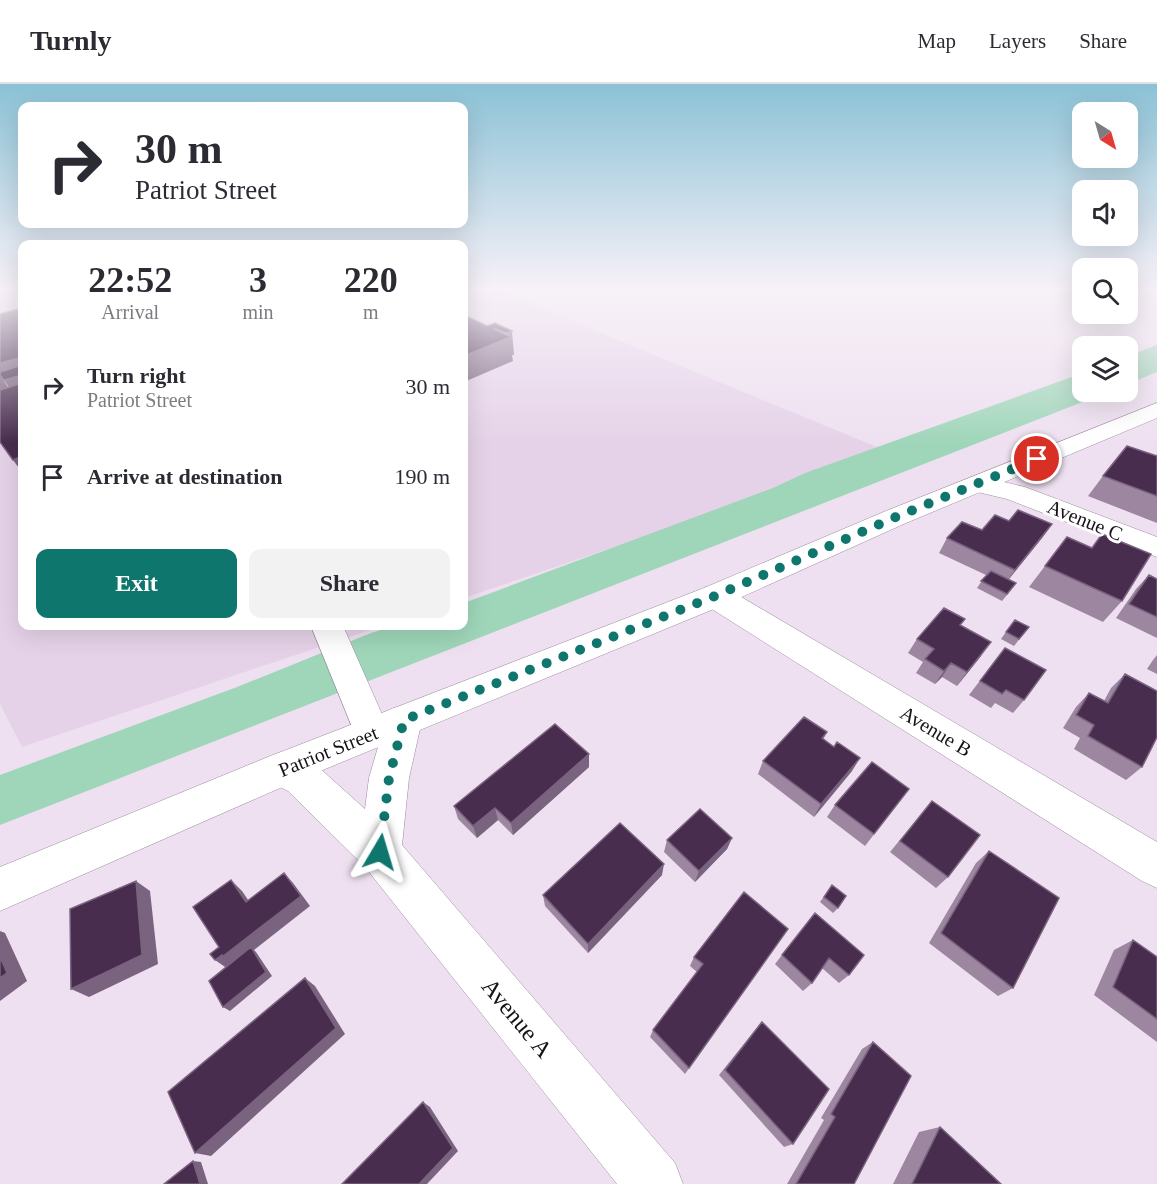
<!DOCTYPE html>
<html lang="en">
<head>
<meta charset="utf-8">
<style>
	body { margin:0; font-family:Georgia,serif; background:#f2f2f3; color:#2b2b33; height:100vh; display:flex; flex-direction:column; font-size:22px; white-space:nowrap }
	* { box-sizing:border-box; margin:0 }
	p { font-size:20px; color:#7c7c81 }
	.icon { flex:none; width:33px; height:33px; fill:none; stroke:currentColor; stroke-width:2; stroke-linecap:round; stroke-linejoin:round }
	.map { position:relative; flex:1; overflow:hidden }
	.panel { position:absolute; left:18px; top:156px; width:450px; height:390px; display:flex; flex-direction:column; background:#fff; border-radius:12px; box-shadow:0 6px 24px #0002 }
	.panel>* { flex:none }
	.top-card { position:absolute; left:18px; top:18px; width:450px; height:126px; border-radius:12px; box-shadow:0 6px 24px #0002; background:#fff; color:#2b2b33; overflow:hidden }
	.needle { width:39px; rotate:143deg }
	.fabs { position:absolute; left:1072px; top:18px; display:grid; gap:12px }
	.fabs a { display:grid; place-items:center; width:66px; height:66px; border-radius:12px; background:#fff; box-shadow:0 6px 24px #0002; font-size:30px }
	.pin { position:absolute; display:grid; place-items:center; width:51px; height:51px; color:#fff; margin:-26px; border:3px solid #fff; border-radius:50%; box-shadow:0 2px 6px #0007 }
	.me { position:absolute; width:66px; margin:-33px; rotate:7deg; stroke-linejoin:round; filter:drop-shadow(0 0 4px #0008) }
	.turn { display:flex; align-items:center; gap:21px; height:126px; padding:0 18px; font-size:27px }
	.turn .icon { width:78px; height:78px; stroke-width:2.5 }
	.turn b { display:block; font-size:42px; line-height:51px }
	.eta { display:flex; justify-content:space-evenly; align-items:center; height:102px; text-align:center }
	.eta b { font-size:36px; font-weight:600; line-height:42px }
	.cta { display:flex; gap:12px; margin-top:auto; padding:12px 18px }
	.cta a { flex:1; height:69px; border-radius:12px; background:#0f766e; color:#fff; font-size:24px; font-weight:600; line-height:69px; text-align:center }
	.cta a+a { background:#f2f2f3; color:#2b2b33 }
	ul { padding:0; list-style:none }
	li { display:flex; align-items:center; gap:18px; height:90px; padding:0 18px }
	li div { flex:1 }
	li b { display:block; font-size:22px }
	li em { font-style:normal }
	header { display:flex; align-items:center; gap:36px; box-sizing:border-box; height:84px; padding:0 30px; background:#fff; border-bottom:2px solid #e1e1e2 }
	header strong { font-size:28px }
	nav { display:flex; gap:33px; margin-inline-start:auto; font-size:21px }
	.map>svg:first-child { display:block }
	.built { fill:#e5d2e8 }
	.water { fill:#9fd6ba }
	.lines { fill:none; stroke-linecap:round; stroke-linejoin:round }
	.minor-casing { stroke:#9a8d9d; stroke-width:1 }
	.major-casing { stroke:#9a8d9d; stroke-width:1 }
	.minor { fill:#fff; fill-rule:evenodd }
	.major { fill:#fff; fill-rule:evenodd }
	.wall { fill:#9c86a0 }
	.shaded-wall { fill:#7a637f }
	.building { fill:#492d4f; stroke:#7a637f; stroke-width:1.5 }
	.route { stroke:#0f766e; stroke-width:10; stroke-dasharray:0 18 }
	.labels { text-anchor:middle; dominant-baseline:central; stroke-width:6; stroke-linejoin:round; paint-order:stroke }
	.street-label { font-size:20px; fill:#171217; stroke:#fff }
	.near-street-label { font-size:24px; fill:#171217; stroke:#fff }
</style>
</head>
<body>
<header>
<strong>Turnly</strong>
<nav><a>Map</a><a>Layers</a><a>Share</a></nav>
</header>
<div class="map">
<svg width="1157" height="1100" viewBox="0 0 1157 1100">
	<rect width="100%" height="100%" fill="#eee0f0"/>
	<path class="built" d="M0,205H22V542H382L22,663L0,620Z
		M464,205H495L891,369L464,514Z"/>
	<path class="water" d="M1157,261V288L1128,300V272Z
		M1083,289V308H1108L0,741V691L237,603L371,549L394,542H464V519L773,404L805,389Z"/>
	<g class="lines">
		<g class="minor-casing">
			<path id="minor" d="M978,392L1025,403L1157,453V473L1007,415L969,406L965,400L969,394Z
				M715,501L726,504L1157,758V804L1142,797L704,520L699,512L704,504Z
				M311,542H343L385,637L391,625L404,621L417,625L422,636L409,694L402,761L675,1079L683,1100H617L365,783L288,707L268,697L262,685L268,673L282,668L316,681L365,725L369,694L378,663L372,665L359,660Z"/>
		</g>
		<g class="major-casing">
			<path id="major" d="M1157,319V334L906,439L726,520L296,697L0,827V783L268,673L704,504L886,427Z"/>
		</g>
		<use href="#minor" class="minor"/>
		<use href="#major" class="major"/>
	</g>
	<path class="wall" d="M1157,370V439L1088,412L1103,392L1156,372Z
		M1009,437L1052,440L1042,454L1009,495L1011,506L1002,517L977,504L986,491L939,469L947,454L982,446Z
		M1045,482L1122,517L1103,538L1029,503Z
		M1149,491L1157,495V554L1116,534L1136,505Z
		M961,542L981,572L957,602L942,593L935,600L916,589L923,578L908,569L917,555Z
		M1029,543L1014,562L1001,555L1006,548Z
		M1005,564L1024,616L1013,629L995,619L991,624L969,611Z
		M1157,571V590L1147,585L1153,576Z
		M1125,590L1142,683L1126,696L1074,665L1080,654L1063,644L1076,623L1089,609L1104,617L1111,604Z
		M827,648L823,656L834,663L852,687L814,733L758,690L763,677Z
		M589,683L513,751L498,736L477,754L458,735L454,722Z
		M909,705L865,762L827,733L835,721Z
		M932,717L948,793L936,804L890,768Z
		M732,754L727,765L695,798L664,768L667,756Z
		M989,767L1013,904L998,912L929,859L976,779Z
		M662,791L588,869L545,822L543,811Z
		M832,801L838,824L833,829L820,818Z
		M815,829L849,891L839,899L822,884L812,899L803,907L775,880Z
		M788,845L685,990L650,953L653,946L697,888L690,882L694,873Z
		M1133,856L1157,873V958L1094,911L1114,866Z
		M762,938L793,1060L784,1063L719,991L756,945Z
		M873,958L854,1100H787L824,1036L821,1034L862,965Z
		M940,1043L1001,1100H893L919,1048Z"/>
	<path class="shaded-wall" d="M512,247L514,271H512L513,277L464,298V272L507,254V249Z
		M19,274L22,279V321L0,291V279Z
		M0,291L10,306L0,310Z
		M22,372V388L13,376Z
		M1052,440L1042,454L1005,500L1015,486Z
		M991,558L981,572L957,602L967,588Z
		M951,579L942,593L935,600L944,587Z
		M589,670V683L513,751L511,739Z
		M860,674L852,687L814,733L821,720Z
		M495,724L498,736L477,754L473,742Z
		M732,754L727,765L695,798L699,787Z
		M664,780L662,791L588,869V860Z
		M284,789L293,799L310,822L254,866L256,868L272,892L230,927L223,923L228,885L215,876Z
		M231,796L242,807L257,829L246,818Z
		M136,797L150,807L158,880L89,913L71,905Z
		M0,847L5,849L27,897L0,917Z
		M305,894L315,902L345,950L211,1072L195,1069Z
		M423,1018L430,1023L458,1067L427,1100H419Z
		M193,1077L201,1078L208,1100H200Z"/>
	<path class="building" d="M22,224V277L19,274L0,279V230Z
		M464,231L487,242L495,239L512,247L507,249L494,245L511,253L464,272Z
		M22,281V291L4,296L0,291V288Z
		M22,299V372L13,376L0,358V306Z
		M1127,362L1157,372V412L1103,392Z
		M1018,426L1052,440L1015,486L947,454L962,438L982,446L995,431L1009,437Z
		M1102,450L1151,470L1122,517L1045,482L1067,453L1092,464Z
		M991,487L1016,499L1007,510L981,497Z
		M1149,491L1157,495V533L1129,520Z
		M944,524L965,535L960,541L991,558L967,588L951,579L944,587L925,575L934,565L917,555Z
		M1015,536L1029,543L1019,555L1006,548Z
		M1005,564L1046,586L1024,616L1006,606L1002,610L980,597Z
		M1125,590L1157,607V653L1142,683L1088,652L1094,641L1076,631L1089,609L1108,619Z
		M804,633L827,648L822,654L834,663L837,658L860,674L821,720L763,677Z
		M555,640L589,670L511,739L495,724L473,742L454,722Z
		M872,678L909,705L874,750L835,721Z
		M932,717L980,751L948,793L900,757Z
		M700,725L732,754L699,787L667,756Z
		M620,739L664,780L588,860L543,811Z
		M989,767L1059,814L1013,904L941,849Z
		M284,789L301,812L222,873V871L215,876L210,870L219,863L193,823L231,796L246,818Z
		M136,797L142,871L71,905L70,825Z
		M832,801L846,812L838,824L824,813Z
		M744,808L788,845L689,984L653,946L703,880L694,873Z
		M815,829L864,871L849,891L829,874L812,899L782,871Z
		M1133,856L1157,873V935L1113,903Z
		M251,863L266,888L223,923L209,897Z
		M0,873L7,889L0,894Z
		M305,894L336,944L195,1069L168,1008Z
		M762,938L829,1005L793,1060L725,986Z
		M873,958L911,992L854,1100H796L835,1033L831,1030Z
		M423,1018L453,1064L419,1100H342Z
		M940,1043L1001,1100H912Z
		M193,1077L200,1100H164Z"/>
	<linearGradient id="sky" x2="0" y2="1"><stop stop-color="#8bc2d6"/><stop offset="0.57" stop-color="#f7f1f8"/><stop offset="1" stop-color="#f7f1f8" stop-opacity="0"/></linearGradient>
	<rect width="1157" height="359" fill="url(#sky)"/>
	<g class="lines">
		<path class="route" d="M380,768L389,694L404,636L715,512L896,433L1037,375"/>
	</g>
	<g class="labels">
		<g class="street-label">
			<text transform="translate(1085 436) rotate(22)">Avenue C</text>
			<text transform="translate(936 647) rotate(31)">Avenue B</text>
			<text transform="translate(328 667) rotate(-22)">Patriot Street</text>
		</g>
		<g class="near-street-label">
			<text transform="translate(517 934) rotate(50)">Avenue A</text>
		</g>
	</g>
</svg>
<div class="fabs">
<a><svg class="needle" viewBox="-14 -14 28 28"><path d="M0-13l5 13h-10z" fill="#e53935"/><path d="M0 13l5-13h-10z" fill="#7c7c81"/></svg></a>
<a><svg class="icon" aria-label="sound" viewBox="0 0 24 24"><path d="M4 9h4l5-4v14l-5-4H4zM17 9q2 3 0 6"/></svg></a>
<a><svg class="icon" aria-label="search" viewBox="0 0 24 24"><circle cx="10" cy="10" r="6"/><path d="M15 15l6 6"/></svg></a>
<a><svg class="icon" aria-label="layers" viewBox="0 0 24 24"><path d="M12 4l9 5-9 5-9-5zM3 14l9 5 9-5"/></svg></a>
</div>
<div class="pin" style="left:1037px;top:375px;background:#d93025"><svg class="icon" aria-label="arrive" viewBox="0 0 24 24"><path d="M6 21V4h12l-3 4 3 4H6"/></svg></div>
<svg class="me" style="left:380px;top:768px" viewBox="-20 -20 40 40"><path d="M0-17L14 15 0 8-14 15z" fill="#0f766e" stroke="#fff" stroke-width="4"/></svg>
<div class="top-card">
<div class="turn"><svg class="icon" aria-label="right" viewBox="0 0 24 24"><path d="M7 20v-9h11M14 6l5 5-5 5"/></svg><div><b>30 m</b>Patriot Street</div></div>
</div>
<section class="panel">
<div class="eta">
<div><b>22:52</b><p>Arrival</p></div>
<div><b>3</b><p>min</p></div>
<div><b>220</b><p>m</p></div>
</div>
<ul>
<li><svg class="icon" aria-label="right" viewBox="0 0 24 24"><path d="M7 20v-9h11M14 6l5 5-5 5"/></svg><div><b>Turn right</b><p>Patriot Street</p></div><em>30 m</em></li>
<li><svg class="icon" aria-label="arrive" viewBox="0 0 24 24"><path d="M6 21V4h12l-3 4 3 4H6"/></svg><div><b>Arrive at destination</b></div><em>190 m</em></li>
</ul>
<div class="cta"><a>Exit</a><a>Share</a></div>
</section>
</div>
</body>
</html>
